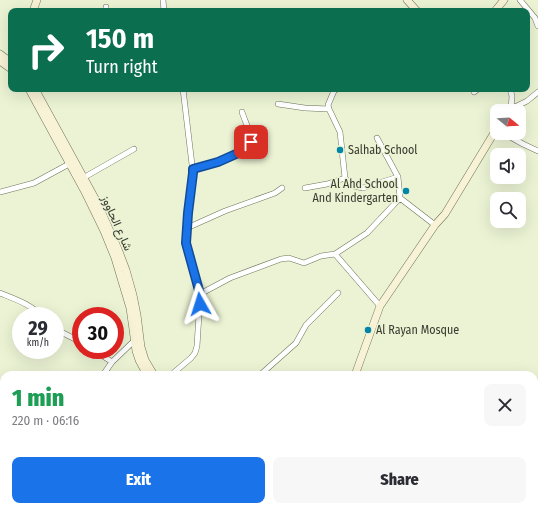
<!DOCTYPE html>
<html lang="en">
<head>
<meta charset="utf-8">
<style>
	body { margin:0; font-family:"Fira Sans Condensed",Vazirmatn,sans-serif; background:#f7f7f7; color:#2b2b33; height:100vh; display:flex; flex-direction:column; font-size:15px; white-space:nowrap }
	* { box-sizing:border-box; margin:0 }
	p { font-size:13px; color:#7c7c81 }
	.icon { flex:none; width:22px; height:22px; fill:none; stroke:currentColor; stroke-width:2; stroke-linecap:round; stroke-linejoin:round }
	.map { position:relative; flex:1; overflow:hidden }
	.panel { position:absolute; left:0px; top:371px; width:538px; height:140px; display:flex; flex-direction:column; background:#fff; border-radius:12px 12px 0 0; box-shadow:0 4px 16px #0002 }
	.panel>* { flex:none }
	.top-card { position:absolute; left:8px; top:8px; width:522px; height:84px; border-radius:8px; box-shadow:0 4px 16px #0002; background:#0b6e4f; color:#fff; overflow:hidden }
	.needle { width:26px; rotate:108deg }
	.fabs { position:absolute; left:490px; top:104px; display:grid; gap:8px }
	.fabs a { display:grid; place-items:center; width:36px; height:36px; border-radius:8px; background:#fff; box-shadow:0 4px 16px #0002; font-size:20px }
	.speed { position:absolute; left:12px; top:307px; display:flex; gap:8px; font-size:20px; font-weight:700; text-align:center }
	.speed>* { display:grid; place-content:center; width:52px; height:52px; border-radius:50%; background:#fff; box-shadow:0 4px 16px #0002; line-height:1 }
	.speed small { font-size:10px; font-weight:400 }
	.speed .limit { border:6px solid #d22; background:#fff; color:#111 }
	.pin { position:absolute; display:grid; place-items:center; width:34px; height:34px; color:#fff; margin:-17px; border-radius:8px; box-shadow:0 2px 6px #0006 }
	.me { position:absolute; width:44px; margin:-22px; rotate:354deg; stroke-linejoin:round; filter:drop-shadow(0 0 3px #0008) }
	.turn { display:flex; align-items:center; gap:14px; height:84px; padding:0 12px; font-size:18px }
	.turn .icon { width:52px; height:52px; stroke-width:2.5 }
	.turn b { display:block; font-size:28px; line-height:34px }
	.round { display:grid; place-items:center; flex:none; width:42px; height:42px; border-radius:8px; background:#f7f7f7 }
	.headline { display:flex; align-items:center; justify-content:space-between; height:68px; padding:0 12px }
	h1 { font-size:24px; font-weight:800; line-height:30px; color:#1e9e55 }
	.cta { display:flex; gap:8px; margin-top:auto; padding:8px 12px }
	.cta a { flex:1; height:46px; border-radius:8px; background:#1a73e8; color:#fff; font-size:16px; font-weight:800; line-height:46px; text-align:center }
	.cta a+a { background:#f7f7f7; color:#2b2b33 }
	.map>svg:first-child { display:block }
	.green { fill:#e4ba7b }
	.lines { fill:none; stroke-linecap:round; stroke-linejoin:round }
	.street-casing { stroke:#6e7459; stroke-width:6 }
	.secondary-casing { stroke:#6e7459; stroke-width:8 }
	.street { stroke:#fff; stroke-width:5 }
	.secondary { stroke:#f8f2d6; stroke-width:7 }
	.route-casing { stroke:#114b97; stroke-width:10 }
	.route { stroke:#1a73e8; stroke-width:7 }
	.poi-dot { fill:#0084a7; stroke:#ebf3d4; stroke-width:1.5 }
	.labels { text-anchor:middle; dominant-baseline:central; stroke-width:3; stroke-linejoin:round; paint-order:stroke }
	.poi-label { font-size:12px; fill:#393c30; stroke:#ebf3d4; text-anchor:start }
	.street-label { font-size:12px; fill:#393c30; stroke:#ebf3d4 }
</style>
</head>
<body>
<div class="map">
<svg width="538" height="511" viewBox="0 0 538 511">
	<rect width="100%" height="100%" fill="#ebf3d4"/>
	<path class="green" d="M351,507H403L406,511H349Z"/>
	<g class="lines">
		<g class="street-casing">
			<path id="street" d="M163,0L164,11
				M520,0L535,18L538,26
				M106,7V11
				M337,89L334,91L328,105L329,109L340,132L345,178L353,186L363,188L398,177
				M510,89L512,96L511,109
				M474,92L478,89
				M278,104L305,108L329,109
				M511,109L527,101L538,92
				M503,133L523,144L538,151
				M377,138L398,177L400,198L435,225
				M193,169C204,166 249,154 251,142C252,135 244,119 242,112
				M83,178L134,149
				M305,188L327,184L345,178
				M0,192L34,183L69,164
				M187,228L225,211L275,193L282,188
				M335,254L380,306
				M0,293C12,298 33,305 41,316
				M200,294L230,278L281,259L289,258L304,263L321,256L335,254L367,233L400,198
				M55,329L81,342
				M94,350L112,362
				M103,375L112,362L135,340
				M171,375L191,358L195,353L197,346L199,314L200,294L186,243L188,213L193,173L183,89
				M260,375L296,343L306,325L338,293
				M0,398L4,400
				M406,507L411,511
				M6,511L7,507"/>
		</g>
		<g class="secondary-casing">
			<path id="secondary" d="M407,0L417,11
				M33,11L37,0
				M495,11L504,0
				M0,54L11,62
				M0,61L11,69
				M29,89L85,192L104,231L115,258L130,308L136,351L139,360L147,375
				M35,89L98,204L118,249L126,270L133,295L137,315L141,347L145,360L154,375
				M510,111L511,109
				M355,375L380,306L435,225L445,214L497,128
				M0,464L4,466
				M534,487C538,459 533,429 538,401
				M534,503L538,489
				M123,507L127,511
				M187,507L191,508L196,507
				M208,507L214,511
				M175,511L180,507
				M334,511V507
				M528,511L529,507"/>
		</g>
		<use href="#street" class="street"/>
		<use href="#secondary" class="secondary"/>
	</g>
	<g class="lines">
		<g class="route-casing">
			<path id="route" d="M200,304V294L186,243L188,213L193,173V169L218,162L245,150L249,147L251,142"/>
		</g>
		<use href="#route" class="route"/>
	</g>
	<g class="poi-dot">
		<circle cx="340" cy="150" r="4"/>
		<circle cx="406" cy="191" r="4"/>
		<circle cx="368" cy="330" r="4"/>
	</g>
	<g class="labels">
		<g class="poi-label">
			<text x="348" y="150">Salhab School</text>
			<text x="398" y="184" text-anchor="end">Al Ahd School<tspan x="398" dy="14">And Kindergarten</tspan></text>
			<text x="376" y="330">Al Rayan Mosque</text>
		</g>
		<g class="street-label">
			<text transform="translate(117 223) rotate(66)">شارع الحاووز</text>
		</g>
	</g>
</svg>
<div class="fabs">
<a><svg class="needle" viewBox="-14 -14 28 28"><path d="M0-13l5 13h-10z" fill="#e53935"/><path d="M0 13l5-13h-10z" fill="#7c7c81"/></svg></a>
<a><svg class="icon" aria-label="sound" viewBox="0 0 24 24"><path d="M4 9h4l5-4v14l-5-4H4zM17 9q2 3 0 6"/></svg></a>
<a><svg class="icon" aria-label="search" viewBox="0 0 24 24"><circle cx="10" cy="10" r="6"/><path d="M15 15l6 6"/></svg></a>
</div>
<div class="speed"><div>29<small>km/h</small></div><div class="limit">30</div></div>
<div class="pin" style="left:251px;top:142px;background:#d93025"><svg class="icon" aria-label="arrive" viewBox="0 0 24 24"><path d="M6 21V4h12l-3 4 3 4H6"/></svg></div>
<svg class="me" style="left:200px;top:304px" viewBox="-20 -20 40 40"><path d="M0-17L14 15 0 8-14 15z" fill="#1a73e8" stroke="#fff" stroke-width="4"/></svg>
<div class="top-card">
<div class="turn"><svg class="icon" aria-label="right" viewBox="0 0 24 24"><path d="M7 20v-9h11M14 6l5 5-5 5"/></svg><div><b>150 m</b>Turn right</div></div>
</div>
<section class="panel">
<div class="headline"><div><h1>1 min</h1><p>220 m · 06:16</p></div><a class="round"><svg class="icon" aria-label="close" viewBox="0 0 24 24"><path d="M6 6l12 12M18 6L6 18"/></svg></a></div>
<div class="cta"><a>Exit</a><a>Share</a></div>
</section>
</div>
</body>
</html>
